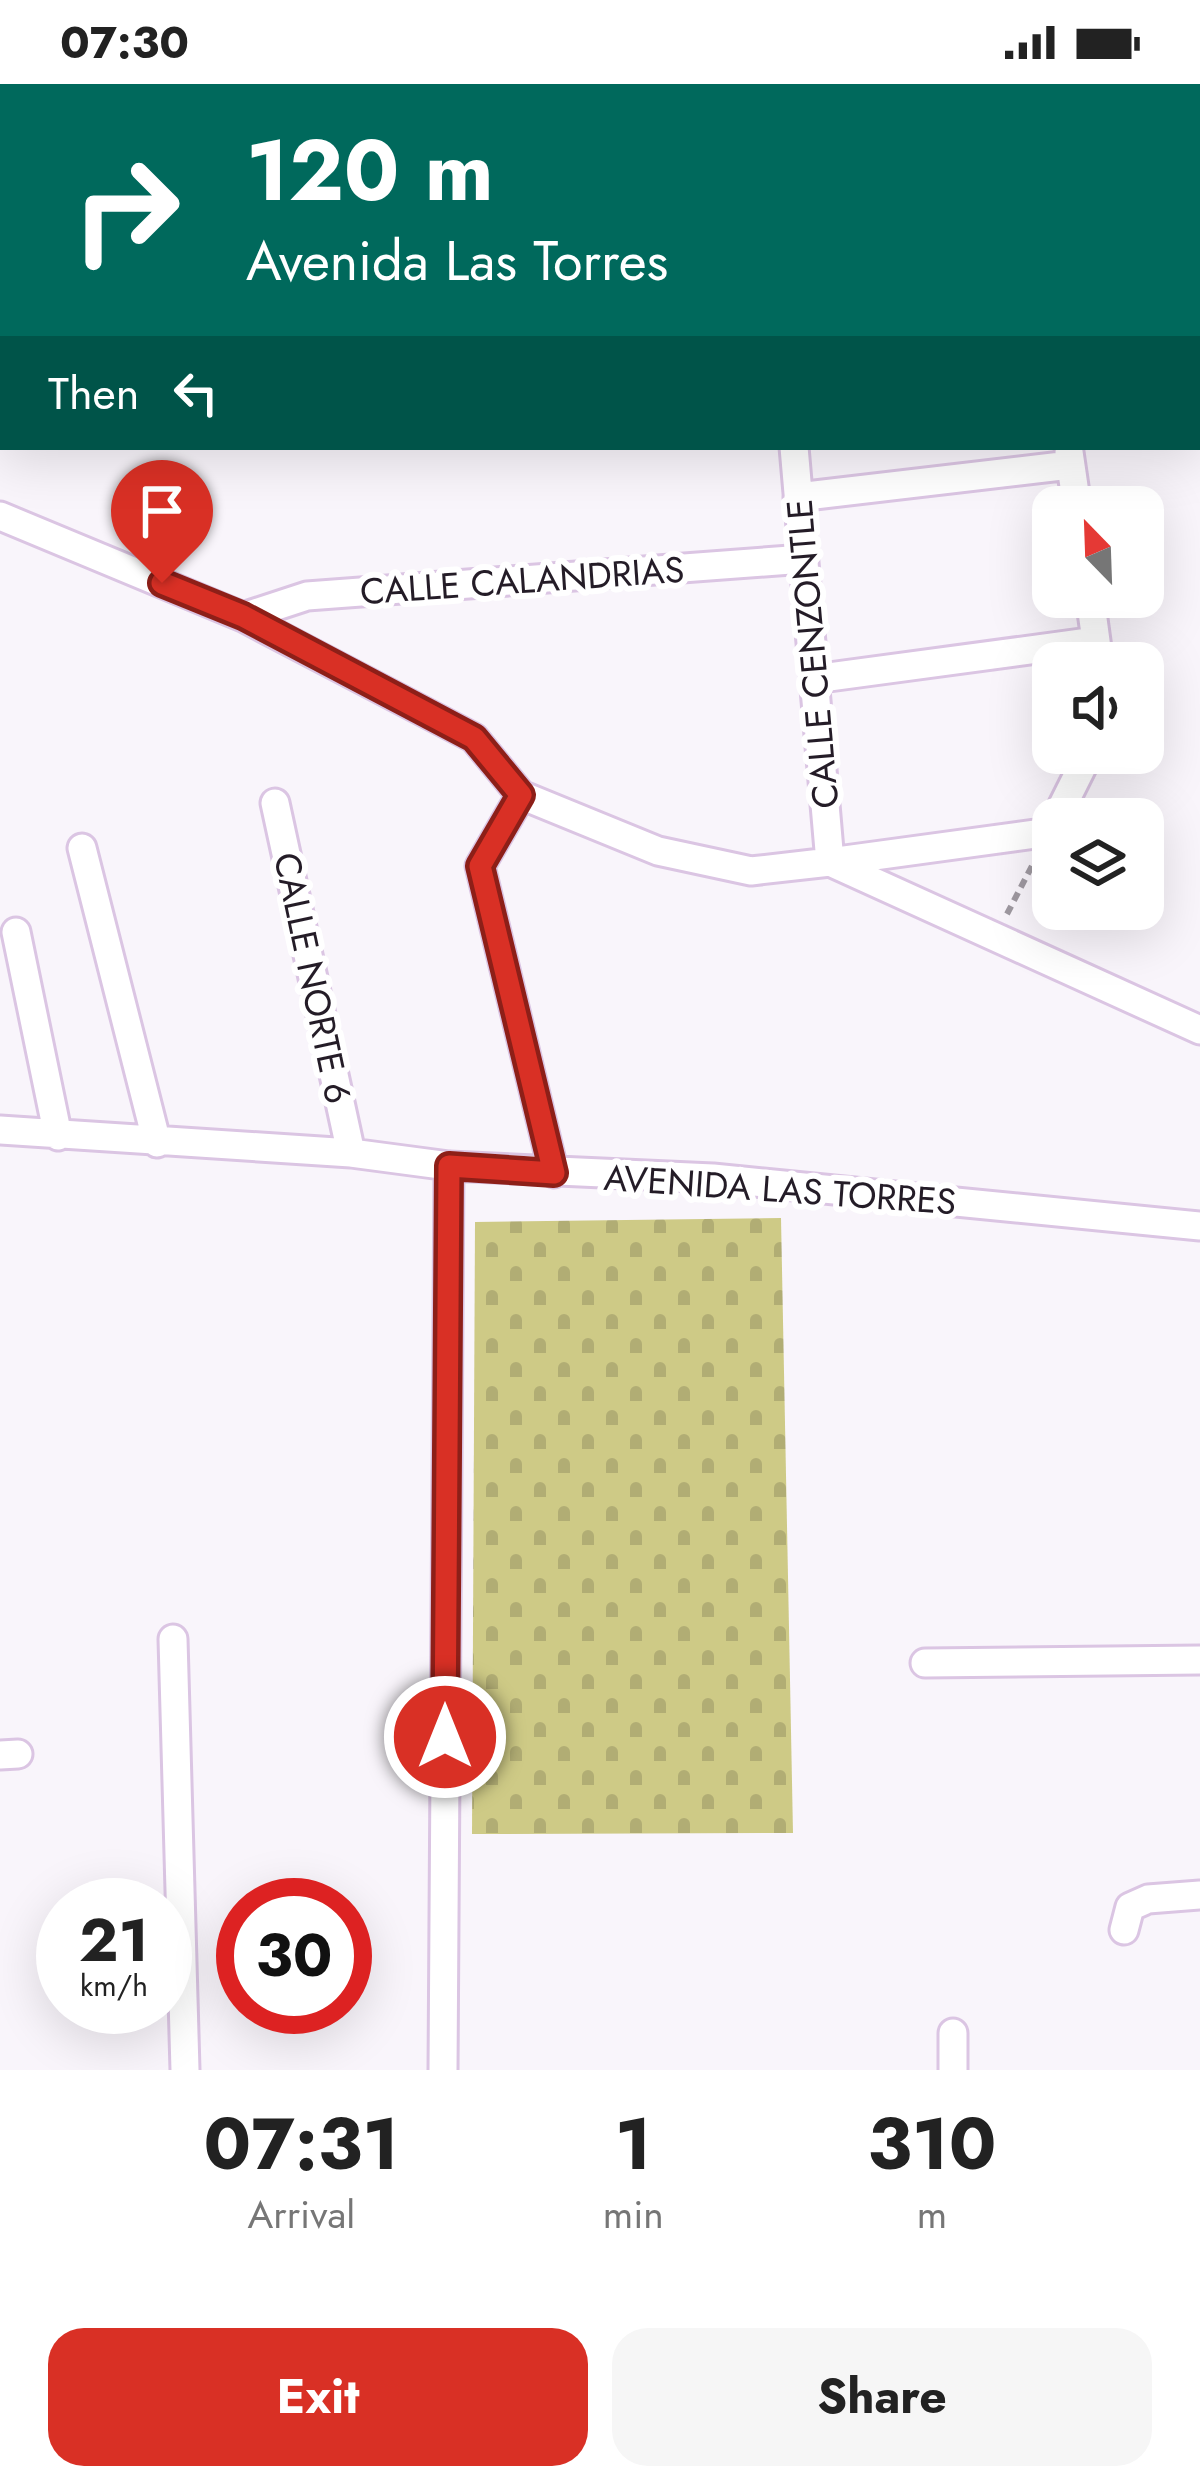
<!DOCTYPE html>
<html lang="en">
<head>
<meta charset="utf-8">
<style>
	body { margin:0; font-family:Jost,sans-serif; background:#f6f6f6; color:#222; height:100vh; display:flex; flex-direction:column; font-size:45px; white-space:nowrap }
	* { box-sizing:border-box; margin:0 }
	p { font-size:39px; color:#767676 }
	.icon { flex:none; width:66px; height:66px; fill:none; stroke:currentColor; stroke-width:2; stroke-linecap:round; stroke-linejoin:round }
	.map { position:relative; height:1986px; overflow:hidden }
	.details { display:flex; flex-direction:column; background:#fff; flex:1 }
	.details>* { flex:none }
	.hud { position:absolute; left:0px; top:0px; width:1200px; height:366px; box-shadow:0 12px 48px #0002; background:#00695c; color:#fff; overflow:hidden }
	.needle { width:78px; rotate:337deg }
	.tools { position:absolute; left:1032px; top:402px; display:grid; gap:24px }
	.tools a { display:grid; place-items:center; width:132px; height:132px; border-radius:24px; background:#fff; box-shadow:0 12px 48px #0002; font-size:60px }
	.speed { position:absolute; left:36px; top:1794px; display:flex; gap:24px; font-size:60px; font-weight:700; text-align:center }
	.speed>* { display:grid; place-content:center; width:156px; height:156px; border-radius:50%; background:#fff; box-shadow:0 12px 48px #0002; line-height:1 }
	.speed small { font-size:30px; font-weight:400 }
	.speed .limit { border:18px solid #d22; background:#fff; color:#111 }
	.pin { position:absolute; display:grid; place-items:center; width:102px; height:102px; color:#fff; margin:-123px -51px; border-radius:50% 50% 50% 0; rotate:-45deg; box-shadow:0 0 12px #0007 }
	.pin .icon { rotate:45deg }
	.me { position:absolute; width:132px; margin:-66px; rotate:0deg; stroke-linejoin:round; filter:drop-shadow(0 0 9px #0008) }
	.turn { display:flex; align-items:center; gap:42px; height:252px; padding:0 48px; font-size:54px }
	.turn .icon { width:156px; height:156px; stroke-width:2.5 }
	.turn b { display:block; font-size:84px; line-height:102px }
	.then { display:flex; align-items:center; height:114px; padding:0 48px; background:#0003; gap:24px; font-size:45px }
	.eta { display:flex; justify-content:space-evenly; align-items:center; height:204px; text-align:center }
	.eta b { font-size:72px; font-weight:700; line-height:84px }
	.primary-button { display:flex; gap:24px; margin-top:auto; padding:24px 48px }
	.primary-button a { flex:1; height:138px; border-radius:36px; background:#d93025; color:#fff; font-size:48px; font-weight:700; line-height:138px; text-align:center }
	.primary-button a+a { background:#f6f6f6; color:#222 }
	.status { display:flex; justify-content:space-between; align-items:center; height:84px; padding:0 60px; background:#fff; direction:ltr }
	.status svg { height:33px; fill:currentColor }
	.map>svg:first-child { display:block }
	.cemetery { fill:url(#cemetery-stones) }
	.lines { fill:none; stroke-linecap:round; stroke-linejoin:round }
	.service-casing { stroke:#dbc5e3; stroke-width:20 }
	.minor-casing { stroke:#dbc5e3; stroke-width:33 }
	.primary-casing { stroke:#9d76ac; stroke-width:48 }
	.path { stroke:#9f99a1; stroke-width:6; stroke-dasharray:9 6; stroke-linecap:butt }
	.service { stroke:#fff; stroke-width:14 }
	.minor { stroke:#fff; stroke-width:27 }
	.primary { stroke:#ebcaf8; stroke-width:42 }
	.route-casing { stroke:#8d1f18; stroke-width:30 }
	.route { stroke:#d93025; stroke-width:21 }
	.labels { text-anchor:middle; dominant-baseline:central; stroke-width:12; stroke-linejoin:round; paint-order:stroke }
	.street-label { font-size:36px; fill:#241c27; stroke:#fff }
</style>
</head>
<body>
<div class="status"><b>07:30</b><svg viewBox="0 0 49 12"><path d="M0 12V9h3v3zM5 12V6h3v6zM10 12V3h3v9zM15 12V0h3v12zM26 1h20v11H26zM47 4h2v5h-2z"/></svg></div>
<div class="map">
<svg width="1200" height="1986" viewBox="0 0 1200 1986">
	<defs>
		<pattern id="cemetery-stones" width="16" height="16" patternUnits="userSpaceOnUse" patternTransform="scale(3)"><rect width="16" height="16" fill="#ceca86"/><path d="M2 7V4a2 2 0 0 1 4 0v3zM10 15v-3a2 2 0 0 1 4 0v3z" fill="#b1ad74"/></pattern>
	</defs>
	<rect width="100%" height="100%" fill="#f9f5fb"/>
	<path class="cemetery" d="M781,1134L793,1749L472,1750L475,1138Z"/>
	<g class="lines">
		<g class="service-casing">
			<path id="service" d="M1166,0L1168,3
				M1197,39L1200,43"/>
		</g>
		<g class="minor-casing">
			<path id="minor" d="M1067,0L1069,3
				M210,3V0
				M1197,161L1200,165
				M0,194H3
				M794,363L830,778L1050,748L1053,742
				M1069,368L1077,423
				M798,413L1070,381
				M0,432L243,533L474,654L521,711L658,767L751,787L830,778L1200,946
				M1090,513L1099,579
				M243,533L307,512L804,475
				M814,595L1096,557
				M521,711L480,782L554,1089
				M275,719L351,1069
				M1056,735L1089,669
				M82,764L157,1059
				M16,848L58,1052
				M0,1046L351,1069L449,1082L713,1094L1200,1142
				M173,1555L185,1986
				M925,1579L1200,1576
				M0,1671L18,1670
				M1124,1846L1130,1823L1148,1815L1200,1811
				M953,1949V1986
				M443,1986L449,1082"/>
		</g>
		<g class="primary-casing">
			<path id="primary" d="M1138,0L1141,3
				M1197,70L1200,74"/>
		</g>
		<path class="path" d="M1007,830L1034,778"/>
		<use href="#service" class="service"/>
		<use href="#minor" class="minor"/>
		<use href="#primary" class="primary"/>
	</g>
	<g class="lines">
		<g class="route-casing">
			<path id="route" d="M162,499L243,532L474,654L521,711L480,782L554,1089L449,1082L445,1653"/>
		</g>
		<use href="#route" class="route"/>
	</g>
	<g class="labels">
		<g class="street-label">
			<text transform="translate(522 496) rotate(-4)">CALLE CALANDRIAS</text>
			<text transform="translate(812 570) rotate(-95)">CALLE CENZONTLE</text>
			<text transform="translate(313 894) rotate(78)">CALLE NORTE 6</text>
			<text transform="translate(780 1105) rotate(4)">AVENIDA LAS TORRES</text>
		</g>
	</g>
</svg>
<div class="tools">
<a><svg class="needle" viewBox="-14 -14 28 28"><path d="M0-13l5 13h-10z" fill="#e53935"/><path d="M0 13l5-13h-10z" fill="#767676"/></svg></a>
<a><svg class="icon" aria-label="sound" viewBox="0 0 24 24"><path d="M4 9h4l5-4v14l-5-4H4zM17 9q2 3 0 6"/></svg></a>
<a><svg class="icon" aria-label="layers" viewBox="0 0 24 24"><path d="M12 4l9 5-9 5-9-5zM3 14l9 5 9-5"/></svg></a>
</div>
<div class="speed"><div>21<small>km/h</small></div><div class="limit">30</div></div>
<div class="pin" style="left:162px;top:499px;background:#d93025"><svg class="icon" aria-label="arrive" viewBox="0 0 24 24"><path d="M6 21V4h12l-3 4 3 4H6"/></svg></div>
<svg class="me" style="left:445px;top:1653px" viewBox="-20 -20 40 40"><circle r="17" fill="#d93025" stroke="#fff" stroke-width="3"/><path d="M0-11L8 9 0 5-8 9z" fill="#fff"/></svg>
<div class="hud">
<div class="turn"><svg class="icon" aria-label="right" viewBox="0 0 24 24"><path d="M7 20v-9h11M14 6l5 5-5 5"/></svg><div><b>120 m</b>Avenida Las Torres</div></div>
<div class="then">Then<svg class="icon" aria-label="left" viewBox="0 0 24 24"><path d="M17 20v-9H6M10 6l-5 5 5 5"/></svg></div>
</div>
</div>
<section class="details">
<div class="eta">
<div><b>07:31</b><p>Arrival</p></div>
<div><b>1</b><p>min</p></div>
<div><b>310</b><p>m</p></div>
</div>
<div class="primary-button"><a>Exit</a><a>Share</a></div>
</section>
</body>
</html>
